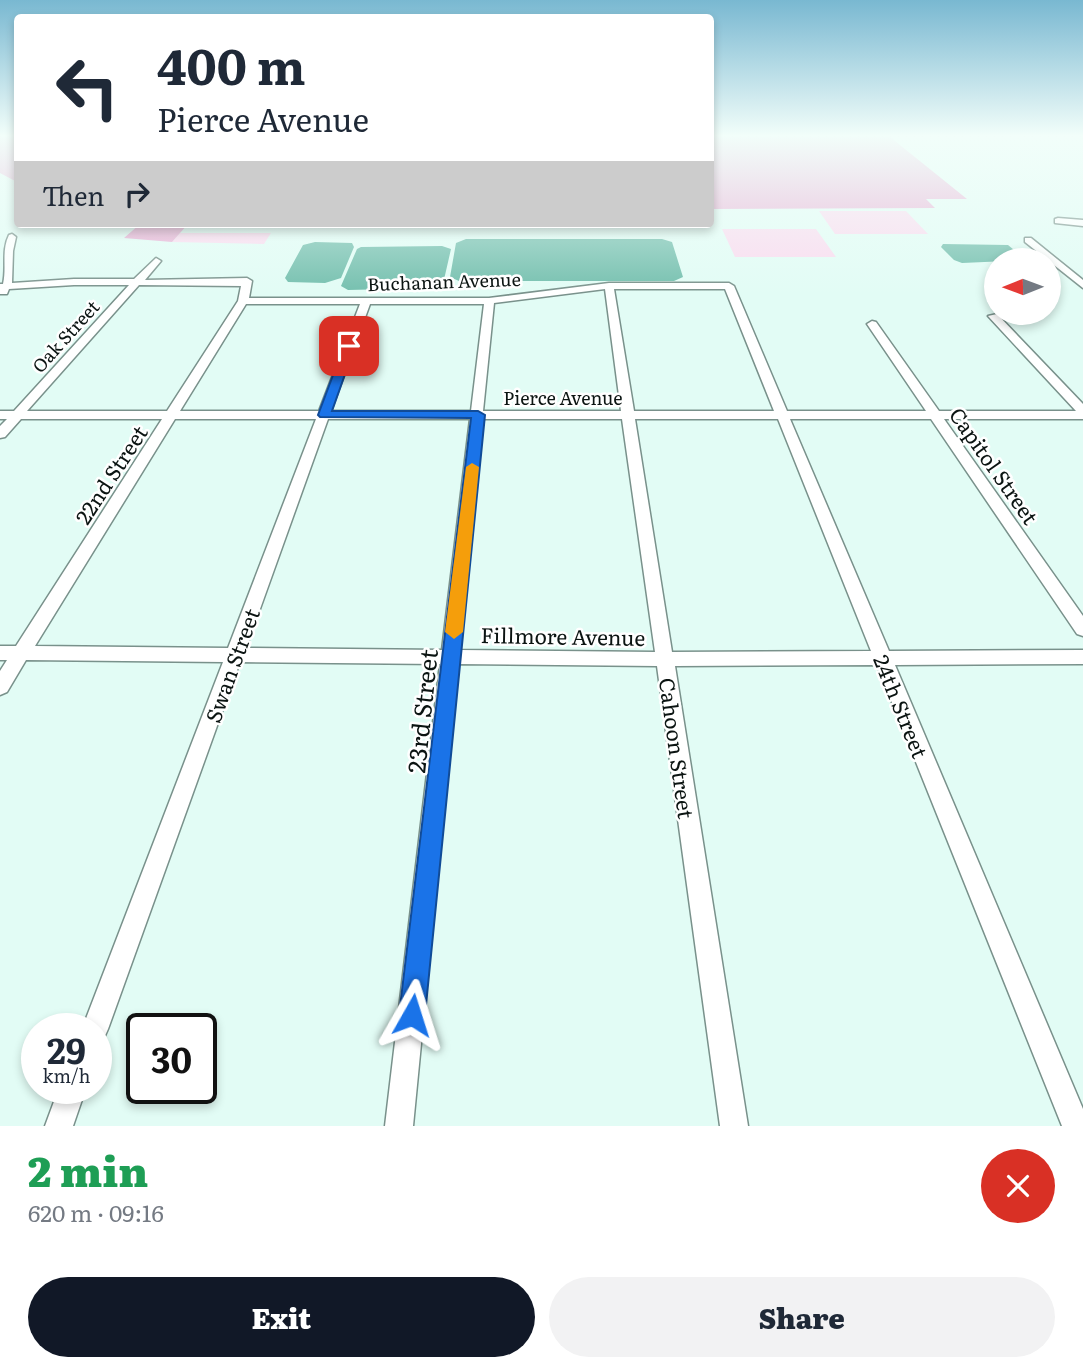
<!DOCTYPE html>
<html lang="en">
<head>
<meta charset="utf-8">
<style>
	body { margin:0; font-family:Literata,serif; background:#f2f2f3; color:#1f2937; height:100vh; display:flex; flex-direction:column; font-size:26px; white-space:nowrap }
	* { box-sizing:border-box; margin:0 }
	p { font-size:23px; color:#747a83 }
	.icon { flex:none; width:38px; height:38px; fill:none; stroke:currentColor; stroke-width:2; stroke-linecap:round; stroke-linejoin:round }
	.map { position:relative; height:1126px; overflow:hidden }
	.sheet { display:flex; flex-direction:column; background:#fff; flex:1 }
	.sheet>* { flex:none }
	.guide { position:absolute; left:14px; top:14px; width:700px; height:214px; border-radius:7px; box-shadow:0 4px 10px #0003; background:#fff; color:#1f2937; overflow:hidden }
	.needle { width:46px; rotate:269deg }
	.controls { position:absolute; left:984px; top:248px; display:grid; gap:14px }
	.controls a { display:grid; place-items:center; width:77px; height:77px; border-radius:50%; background:#fff; box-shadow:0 4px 10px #0003; font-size:35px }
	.speed { position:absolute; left:21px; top:1013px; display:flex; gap:14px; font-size:35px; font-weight:700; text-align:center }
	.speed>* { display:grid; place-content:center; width:91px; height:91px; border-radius:50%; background:#fff; box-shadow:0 4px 10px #0003; line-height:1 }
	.speed small { font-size:18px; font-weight:400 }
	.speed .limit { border:4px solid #111; border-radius:10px; background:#fff; color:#111 }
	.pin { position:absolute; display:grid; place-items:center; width:60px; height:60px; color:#fff; margin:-30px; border-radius:14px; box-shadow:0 4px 10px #0006 }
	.me { position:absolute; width:77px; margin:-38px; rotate:6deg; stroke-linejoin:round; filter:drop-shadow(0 0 5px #0008) }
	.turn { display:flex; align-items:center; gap:24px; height:147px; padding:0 28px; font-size:32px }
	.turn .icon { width:91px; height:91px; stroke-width:2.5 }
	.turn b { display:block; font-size:49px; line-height:60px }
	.then { display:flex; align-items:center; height:66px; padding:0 28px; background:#0003; gap:14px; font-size:26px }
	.round { display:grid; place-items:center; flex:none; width:74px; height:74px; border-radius:37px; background:#f2f2f3 }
	.head { display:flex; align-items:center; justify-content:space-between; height:119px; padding:0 28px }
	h1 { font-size:42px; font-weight:800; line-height:52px; color:#1e9e55 }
	.cta { display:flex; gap:14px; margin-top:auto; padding:14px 28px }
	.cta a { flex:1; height:80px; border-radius:42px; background:#111827; color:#fff; font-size:28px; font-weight:800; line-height:80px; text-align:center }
	.cta a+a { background:#f2f2f3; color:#1f2937 }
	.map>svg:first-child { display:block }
	.green { fill:#fadbef }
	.forest { fill:#e8b1d5 }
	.water { fill:#74bfae }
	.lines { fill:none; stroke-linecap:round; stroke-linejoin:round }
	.minor-casing { stroke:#79918b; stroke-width:3 }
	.minor { fill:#fff; fill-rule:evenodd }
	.route { fill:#1a73e8; stroke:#114b97; stroke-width:2 }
	.slow { fill:#f59e0b }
	.labels { text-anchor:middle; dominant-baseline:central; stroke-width:5; stroke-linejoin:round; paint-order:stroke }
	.far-street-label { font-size:18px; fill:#0b1412; stroke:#fff }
	.street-label { font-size:21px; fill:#0b1412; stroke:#fff }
	.near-street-label { font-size:24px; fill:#0b1412; stroke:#fff }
</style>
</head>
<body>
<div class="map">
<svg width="1083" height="1126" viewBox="0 0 1083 1126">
	<rect width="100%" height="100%" fill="#e2fcf5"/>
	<path class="green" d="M819,211H906L928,234H835Z
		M722,229H816L836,257H735Z
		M180,233H271L264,244L172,242Z"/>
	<path class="forest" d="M0,137H17V182L0,173Z
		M711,137H890L967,199H926L935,208L711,209Z
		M140,224H188L172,242L124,238Z"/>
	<path class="water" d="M466,239H662L672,242L683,277L674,281H459L450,277L456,243Z
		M315,242L352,243L354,247L341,278L325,283L288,282L285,278L303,245Z
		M943,244L1008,245L1026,260L962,263L954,260L941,247Z
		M442,246L451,249L443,284L437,288L348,290L341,286L357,249L361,247Z"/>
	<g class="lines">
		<g class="minor-casing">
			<path id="minor" d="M1058,218L1083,220V226L1055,223V219Z
				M12,234L16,237L13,251L12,283L74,279H134L156,258L161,261L145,280L247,278L252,281L249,298H489L609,283H729L734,286L787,411H926L867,324L872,321L876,322L939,411H1076L988,316L997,314L1083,404V419H944L1083,616V636L1077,634L931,419H790L889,651L1083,650V664L895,665L1083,1109V1126H1062L877,665L675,666L748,1126H720L657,666L458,664L413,1126H385L440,664L240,662L108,1029L104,1038L96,1041V1029H82L223,662L26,660L7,692L0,695V671L7,660H0V646H16L162,419H21L5,437L0,438V426L7,419H0V411H14L129,285H74L9,289L7,294H0V284H3C7,267 1,251 9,235ZM139,285L241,286L238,301L167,411H27ZM605,289L621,411H483L494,303ZM614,289H725L774,411H634ZM246,304H360L319,411H180ZM370,304H484L471,411H331ZM175,419H316L228,648L35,646ZM328,419H470L442,650L246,648ZM482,419H622L655,652L460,650ZM635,419H778L871,651L672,652Z
				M1025,238H1031L1083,280V288L1025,242Z
				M59,1088H86L73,1126H45Z"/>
		</g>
		<use href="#minor" class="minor"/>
	</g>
	<linearGradient id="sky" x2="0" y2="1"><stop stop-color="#79b8d1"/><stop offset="0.46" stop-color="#f2fefa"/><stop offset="1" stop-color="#f2fefa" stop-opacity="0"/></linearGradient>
	<rect width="1083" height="295" fill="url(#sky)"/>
	<path class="route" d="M349,343L355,346L332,411H478L485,415L425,1015L421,1024L412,1028L403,1024L399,1015L471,418L320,417L318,415L344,346Z"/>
	<path class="slow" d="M472,463L479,467L463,632L454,639L445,632L466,467Z"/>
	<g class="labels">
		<g class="far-street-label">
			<text transform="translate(444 281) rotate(-2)">Buchanan Avenue</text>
			<text transform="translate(65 336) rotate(-48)">Oak Street</text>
			<text x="563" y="397">Pierce Avenue</text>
		</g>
		<g class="street-label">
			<text transform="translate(995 465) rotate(55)">Capitol Street</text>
			<text transform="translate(110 474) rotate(-57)">22nd Street</text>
			<text transform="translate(563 635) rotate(1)">Fillmore Avenue</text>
			<text transform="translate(231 665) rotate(-70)">Swan Street</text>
			<text transform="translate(902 706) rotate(68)">24th Street</text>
			<text transform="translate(678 748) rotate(82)">Cahoon Street</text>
		</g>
		<g class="near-street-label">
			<text transform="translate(421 711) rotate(-84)">23rd Street</text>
		</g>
	</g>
</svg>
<div class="controls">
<a><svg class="needle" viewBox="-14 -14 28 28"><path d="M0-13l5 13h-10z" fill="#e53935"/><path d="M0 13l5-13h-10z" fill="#747a83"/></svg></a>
</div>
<div class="speed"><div>29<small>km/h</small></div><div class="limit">30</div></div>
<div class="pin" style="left:349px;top:346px;background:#d93025"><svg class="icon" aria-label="arrive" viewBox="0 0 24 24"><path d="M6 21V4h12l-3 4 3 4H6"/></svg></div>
<svg class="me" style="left:412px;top:1015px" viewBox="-20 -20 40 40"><path d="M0-17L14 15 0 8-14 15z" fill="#1a73e8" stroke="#fff" stroke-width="4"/></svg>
<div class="guide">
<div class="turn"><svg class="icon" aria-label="left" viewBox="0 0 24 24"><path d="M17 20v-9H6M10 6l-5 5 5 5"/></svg><div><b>400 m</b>Pierce Avenue</div></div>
<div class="then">Then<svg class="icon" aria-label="right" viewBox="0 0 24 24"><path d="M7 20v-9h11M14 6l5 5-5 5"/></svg></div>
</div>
</div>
<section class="sheet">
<div class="head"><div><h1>2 min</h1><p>620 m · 09:16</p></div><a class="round" style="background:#d93025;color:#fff"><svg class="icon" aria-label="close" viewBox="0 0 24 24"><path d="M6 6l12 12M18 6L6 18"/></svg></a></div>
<div class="cta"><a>Exit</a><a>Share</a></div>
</section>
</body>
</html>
